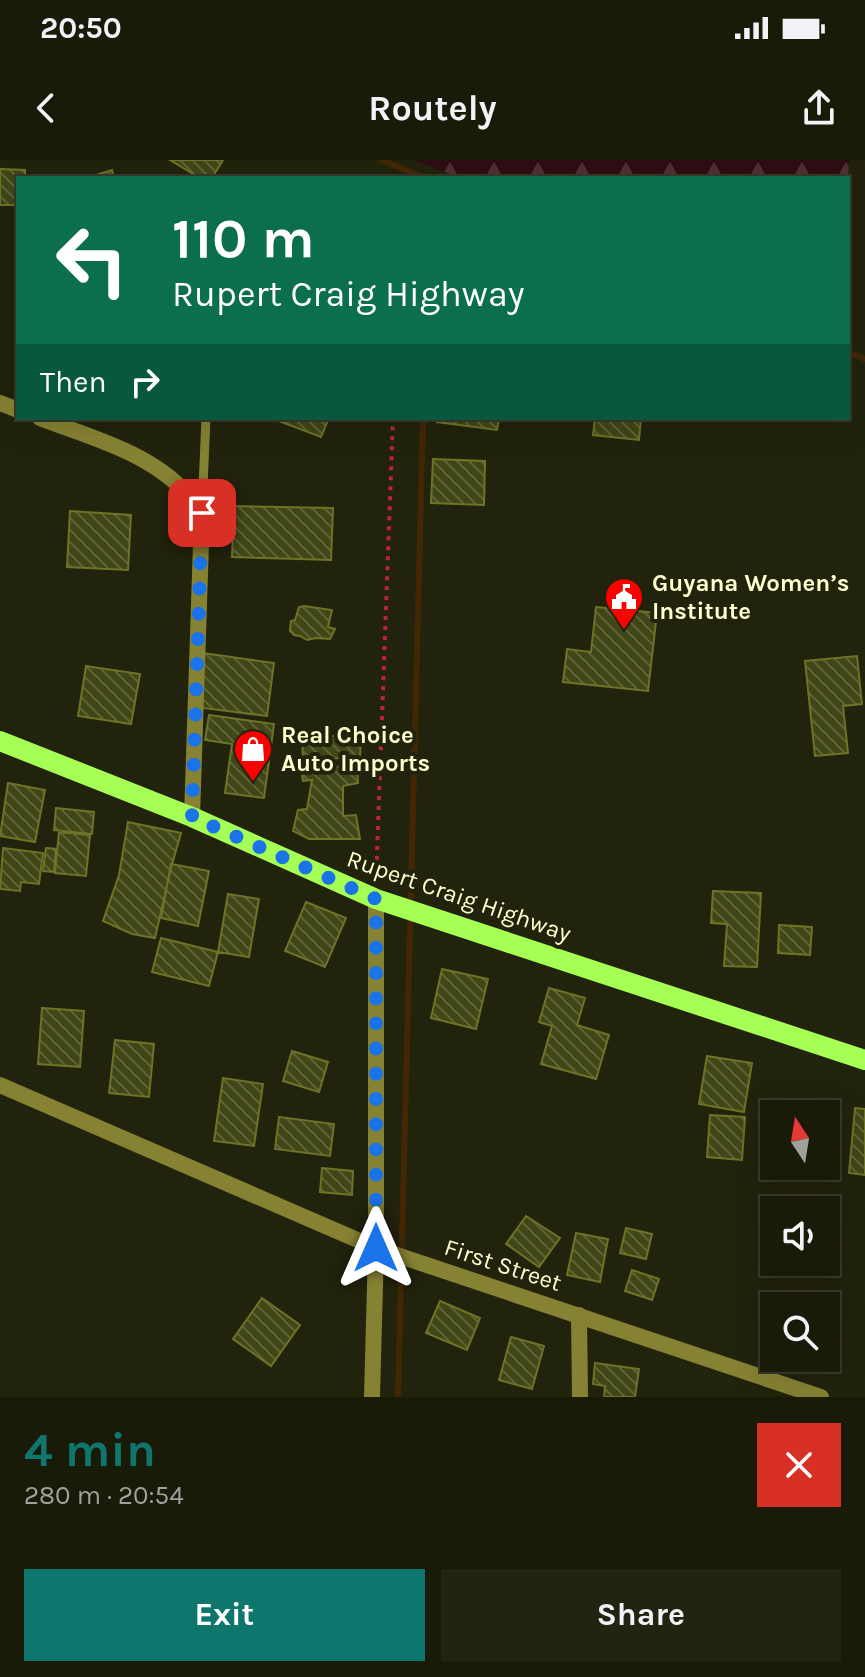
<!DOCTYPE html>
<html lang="en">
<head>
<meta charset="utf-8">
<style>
	body { margin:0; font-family:Karla,sans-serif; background:#232312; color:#f1f3f6; height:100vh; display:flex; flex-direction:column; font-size:30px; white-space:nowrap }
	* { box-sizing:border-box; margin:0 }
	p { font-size:26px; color:#9fa19c }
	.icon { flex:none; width:44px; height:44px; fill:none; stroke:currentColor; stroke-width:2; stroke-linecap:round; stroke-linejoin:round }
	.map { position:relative; height:1237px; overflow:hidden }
	.details { display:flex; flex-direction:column; background:#1a1a09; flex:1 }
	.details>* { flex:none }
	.guide { position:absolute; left:16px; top:16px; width:834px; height:244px; border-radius:0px; box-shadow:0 8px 32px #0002,0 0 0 2px #38382a; background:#0b6e4f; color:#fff; overflow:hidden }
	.needle { width:52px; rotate:348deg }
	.buttons { position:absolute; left:760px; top:940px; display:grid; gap:16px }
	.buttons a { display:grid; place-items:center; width:80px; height:80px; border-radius:0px; background:#1a1a09; box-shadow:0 8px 32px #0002,0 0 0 2px #38382a; font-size:40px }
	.pin { position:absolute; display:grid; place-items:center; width:68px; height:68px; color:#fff; margin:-34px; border-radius:16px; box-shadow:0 4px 12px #0006 }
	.me { position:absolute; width:88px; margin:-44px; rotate:0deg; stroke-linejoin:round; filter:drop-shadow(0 0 6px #0008) }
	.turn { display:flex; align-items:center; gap:28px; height:168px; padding:0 24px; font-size:36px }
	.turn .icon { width:104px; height:104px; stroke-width:2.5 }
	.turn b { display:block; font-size:56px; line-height:68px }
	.then { display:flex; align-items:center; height:76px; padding:0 24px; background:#0003; gap:16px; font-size:30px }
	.round { display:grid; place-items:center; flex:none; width:84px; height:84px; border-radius:0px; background:#232312 }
	.head { display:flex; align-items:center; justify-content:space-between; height:136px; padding:0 24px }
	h1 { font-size:48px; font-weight:700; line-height:60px; color:#0f766e }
	.button { display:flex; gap:16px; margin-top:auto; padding:16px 24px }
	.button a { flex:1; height:92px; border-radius:0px; background:#0f766e; color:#fff; font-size:32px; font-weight:700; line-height:92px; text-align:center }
	.button a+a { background:#232312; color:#f1f3f6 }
	.status { display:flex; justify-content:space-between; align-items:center; height:56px; padding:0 40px; background:#1a1a09; direction:ltr }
	.status svg { height:22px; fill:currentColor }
	header { display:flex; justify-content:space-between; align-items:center; height:104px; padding:0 24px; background:#1a1a09; font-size:36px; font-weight:700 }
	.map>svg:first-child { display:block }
	.forest { fill:url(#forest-firs) }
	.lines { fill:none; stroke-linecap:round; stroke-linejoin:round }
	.stream { stroke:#432705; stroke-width:6 }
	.building { fill:url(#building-back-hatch); stroke:#6c7426; stroke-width:2 }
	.path { stroke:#bd243c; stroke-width:4; stroke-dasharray:4 6; stroke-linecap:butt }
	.lane { stroke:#868233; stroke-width:9 }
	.street { stroke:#868233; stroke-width:16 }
	.primary { stroke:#a5ff55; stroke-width:20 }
	.route { stroke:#1a73e8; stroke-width:14; stroke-dasharray:0 25.2 }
	.labels { text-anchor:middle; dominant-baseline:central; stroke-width:8; stroke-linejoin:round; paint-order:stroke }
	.poi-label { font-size:24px; font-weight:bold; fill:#feffce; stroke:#22230c; text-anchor:start }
	.street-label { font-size:24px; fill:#feffce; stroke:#22230c }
</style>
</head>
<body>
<div class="status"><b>20:50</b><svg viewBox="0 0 49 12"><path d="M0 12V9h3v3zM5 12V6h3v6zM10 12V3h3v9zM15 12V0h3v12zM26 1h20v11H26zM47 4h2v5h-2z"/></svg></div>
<header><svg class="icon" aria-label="back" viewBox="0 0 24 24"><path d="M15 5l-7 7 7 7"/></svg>Routely<svg class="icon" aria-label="share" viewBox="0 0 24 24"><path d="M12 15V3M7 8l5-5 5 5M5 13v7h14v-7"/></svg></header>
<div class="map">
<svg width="865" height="1237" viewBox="0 0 865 1237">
	<defs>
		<pattern id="forest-firs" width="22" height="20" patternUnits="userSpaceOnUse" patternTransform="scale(2)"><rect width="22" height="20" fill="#2e0e12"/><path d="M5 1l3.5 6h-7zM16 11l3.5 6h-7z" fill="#4d3233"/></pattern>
		<pattern id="building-back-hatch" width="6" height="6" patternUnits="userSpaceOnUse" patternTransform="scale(2)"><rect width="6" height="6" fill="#414616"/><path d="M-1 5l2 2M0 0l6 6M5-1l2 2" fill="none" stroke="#5e6237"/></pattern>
	</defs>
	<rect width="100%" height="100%" fill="#22230c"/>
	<path class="forest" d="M414,0H849L848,20V18H460Z"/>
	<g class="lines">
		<path class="stream" d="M381,0L425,18
			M848,192L865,199
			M398,1237L423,258"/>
	</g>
	<path class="building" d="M170,0H223L212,18H200Z
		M0,9L25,10V18H18V45H0Z
		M112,10L114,18H90V17Z
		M271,258H329L321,277Z
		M437,258H499L497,270L437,262Z
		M595,258H641L639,280L593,275Z
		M433,299L485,301L484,345L431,343Z
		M234,346L333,348L331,400L232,397Z
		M70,351L131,355L128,410L67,407Z
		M304,446L332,450L328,467L335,469L330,479L316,478L307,480L300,476L294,475L290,471L291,461L295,460L299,447Z
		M596,447L657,453L648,531L563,522L567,489L591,492Z
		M203,493L274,503L267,556L195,547Z
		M857,496L862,544L843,546L848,593L815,596L805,501Z
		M86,506L140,514L131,564L78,556Z
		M209,555L274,564L264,638L225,633L232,584L205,580Z
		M302,576H361L360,597L303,600Z
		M357,606L358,623L343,626V656L356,655L360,679H309L293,671L298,650L307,649L312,620L303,621L301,608Z
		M8,623L45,630L35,682L0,676Z
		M56,648L94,652L92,674L54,670Z
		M128,662L181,673L171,708L155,778L132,774L103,761L119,715Z
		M59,672L90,675L86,716L55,713Z
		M3,688L43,693L39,724L21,722L20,731L0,729Z
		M46,688L56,689L54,712L43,711Z
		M171,704L209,711L198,766L161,758Z
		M713,731L761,733L757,807L724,806L727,764L711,763Z
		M228,734L259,739L249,797L218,792Z
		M306,742L346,758L325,807L285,791Z
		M779,765L812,767L810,795L778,793Z
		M161,778L218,792L209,826L152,812Z
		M442,809L488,819L476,869L431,858Z
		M549,828L585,838L577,865L609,875L596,919L541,904L552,866L539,862Z
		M42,848L84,851L80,907L38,904Z
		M115,880L154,884L149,937L109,933Z
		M292,891L328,902L319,932L283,921Z
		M707,896L752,903L744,952L699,944Z
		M223,918L263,924L254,986L214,981Z
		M855,948L865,949V1015L849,1013Z
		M784,949L816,951V954H784Z
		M710,955L745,957L742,1000L707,997Z
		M279,957L334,964L330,996L275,989Z
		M322,1008L353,1011L352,1035L320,1032Z
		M526,1056L560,1078L539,1107L506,1084Z
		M626,1068L652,1074L646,1099L620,1093Z
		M576,1073L608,1079L600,1122L567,1115Z
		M632,1110L659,1119L652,1140L625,1131Z
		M262,1138L300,1165L271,1206L233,1179Z
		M440,1141L480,1158L467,1190L426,1173Z
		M511,1177L544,1186L532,1229L499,1220Z
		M595,1203L639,1209L635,1237H604L605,1226L593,1224Z"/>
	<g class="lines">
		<path class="path" d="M376,720L393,258"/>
		<path class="lane" d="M202,350L206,258"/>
		<path class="street" d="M0,243L18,250
			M40,258C89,277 149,292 186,333C192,339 197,347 202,353L192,657
			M0,925L376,1088L821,1237
			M579,1155L580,1237
			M372,1237L376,1088V739"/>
		<path class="primary" d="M0,581L192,657L376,739L865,900"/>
	</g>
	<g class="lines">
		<path class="route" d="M202,353L192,657L376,739V1088"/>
	</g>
	<defs>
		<g id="civic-pin" transform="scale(2)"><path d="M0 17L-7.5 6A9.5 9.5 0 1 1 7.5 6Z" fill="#f90200" stroke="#22230c"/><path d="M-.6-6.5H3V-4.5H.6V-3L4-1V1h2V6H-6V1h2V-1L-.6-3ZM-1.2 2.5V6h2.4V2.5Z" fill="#fff"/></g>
		<g id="shop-pin" transform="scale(2)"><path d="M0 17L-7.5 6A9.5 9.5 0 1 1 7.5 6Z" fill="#f90200" stroke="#22230c"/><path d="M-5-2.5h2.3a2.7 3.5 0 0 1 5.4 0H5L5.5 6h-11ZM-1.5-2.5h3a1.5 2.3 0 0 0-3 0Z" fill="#fff"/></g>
	</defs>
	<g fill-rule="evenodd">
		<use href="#civic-pin" x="624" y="437"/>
		<use href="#shop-pin" x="253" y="589"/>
	</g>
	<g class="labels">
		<g class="poi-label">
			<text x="652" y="423">Guyana Women’s<tspan x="652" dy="28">Institute</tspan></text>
			<text x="281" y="575">Real Choice<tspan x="281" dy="28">Auto Imports</tspan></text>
		</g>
		<g class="street-label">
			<text transform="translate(459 736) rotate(19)">Rupert Craig Highway</text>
			<text transform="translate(503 1105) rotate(18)">First Street</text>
		</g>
	</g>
</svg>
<div class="buttons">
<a><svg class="needle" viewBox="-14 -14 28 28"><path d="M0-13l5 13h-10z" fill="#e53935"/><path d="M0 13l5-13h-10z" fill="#9fa19c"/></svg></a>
<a><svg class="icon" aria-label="sound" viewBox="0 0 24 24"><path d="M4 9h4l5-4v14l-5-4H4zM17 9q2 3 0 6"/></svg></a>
<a><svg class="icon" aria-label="search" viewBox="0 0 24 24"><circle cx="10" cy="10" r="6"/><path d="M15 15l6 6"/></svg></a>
</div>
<div class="pin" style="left:202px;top:353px;background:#d93025"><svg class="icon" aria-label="arrive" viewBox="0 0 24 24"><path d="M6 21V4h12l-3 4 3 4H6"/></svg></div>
<svg class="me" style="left:376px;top:1088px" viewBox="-20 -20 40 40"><path d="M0-17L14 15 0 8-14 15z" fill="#1a73e8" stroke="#fff" stroke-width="4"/></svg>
<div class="guide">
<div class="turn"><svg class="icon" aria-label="left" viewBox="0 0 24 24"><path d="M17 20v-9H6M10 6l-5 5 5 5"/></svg><div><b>110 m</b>Rupert Craig Highway</div></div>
<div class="then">Then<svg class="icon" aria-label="right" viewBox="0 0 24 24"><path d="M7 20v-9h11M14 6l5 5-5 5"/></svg></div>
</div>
</div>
<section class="details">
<div class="head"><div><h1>4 min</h1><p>280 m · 20:54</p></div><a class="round" style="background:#d93025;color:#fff"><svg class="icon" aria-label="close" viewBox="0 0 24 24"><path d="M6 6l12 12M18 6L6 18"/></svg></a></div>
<div class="button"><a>Exit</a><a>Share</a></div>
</section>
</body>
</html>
